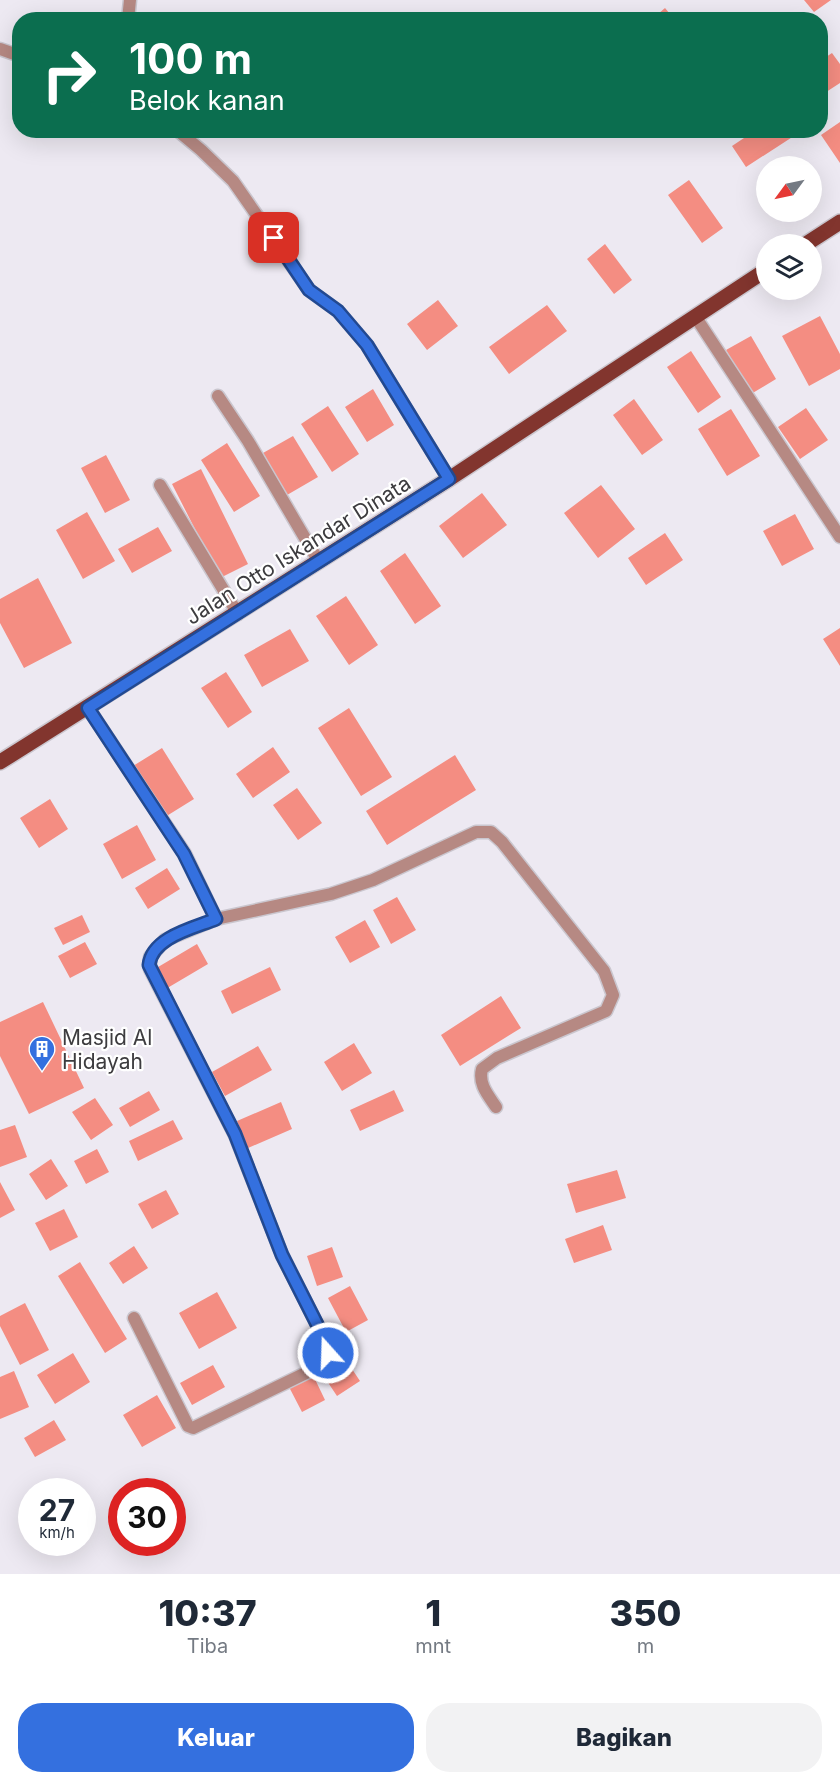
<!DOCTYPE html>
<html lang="id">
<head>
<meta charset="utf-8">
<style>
	body { margin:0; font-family:Inter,sans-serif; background:#f2f2f3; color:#1f2937; height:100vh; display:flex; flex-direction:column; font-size:22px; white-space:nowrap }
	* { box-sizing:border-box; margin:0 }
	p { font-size:20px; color:#747a83 }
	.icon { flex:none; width:33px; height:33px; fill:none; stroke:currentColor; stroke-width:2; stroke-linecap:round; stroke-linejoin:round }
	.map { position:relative; height:1574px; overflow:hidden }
	.details { display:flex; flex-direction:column; background:#fff; flex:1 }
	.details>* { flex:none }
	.top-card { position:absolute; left:12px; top:12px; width:816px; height:126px; border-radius:24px; box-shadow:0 6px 24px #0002; background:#0b6e4f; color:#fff; overflow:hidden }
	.needle { width:39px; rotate:237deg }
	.tools { position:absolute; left:756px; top:156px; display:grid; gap:12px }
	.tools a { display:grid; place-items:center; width:66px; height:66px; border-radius:50%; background:#fff; box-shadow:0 6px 24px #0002; font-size:30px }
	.speed { position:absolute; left:18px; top:1478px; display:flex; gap:12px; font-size:30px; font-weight:700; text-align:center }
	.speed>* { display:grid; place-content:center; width:78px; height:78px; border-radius:50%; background:#fff; box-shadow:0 6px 24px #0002; line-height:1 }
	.speed small { font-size:15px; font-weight:400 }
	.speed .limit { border:9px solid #d22; background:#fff; color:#111 }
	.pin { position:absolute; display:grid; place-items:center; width:51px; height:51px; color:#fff; margin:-26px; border-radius:12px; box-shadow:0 3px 9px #0006 }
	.me { position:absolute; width:66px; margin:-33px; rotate:340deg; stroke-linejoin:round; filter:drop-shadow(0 0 4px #0008) }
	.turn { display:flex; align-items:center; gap:21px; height:126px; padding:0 18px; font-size:27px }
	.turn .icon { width:78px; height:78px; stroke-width:2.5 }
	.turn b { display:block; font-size:42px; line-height:51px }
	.eta { display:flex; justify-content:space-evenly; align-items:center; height:102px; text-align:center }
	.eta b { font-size:36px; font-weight:800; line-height:42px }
	.cta { display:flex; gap:12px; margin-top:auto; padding:12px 18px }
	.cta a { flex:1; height:69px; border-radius:24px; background:#3470df; color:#fff; font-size:24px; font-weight:800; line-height:69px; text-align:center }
	.cta a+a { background:#f2f2f3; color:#1f2937 }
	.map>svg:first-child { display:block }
	.building { fill:#f48d82 }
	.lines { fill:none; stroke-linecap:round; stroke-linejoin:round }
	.service-casing { stroke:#cac6ce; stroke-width:15 }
	.minor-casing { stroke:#cac6ce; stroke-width:15 }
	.primary-casing { stroke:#cac6ce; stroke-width:18 }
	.service { stroke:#b68983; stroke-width:12 }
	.minor { stroke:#b68983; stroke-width:12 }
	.primary { stroke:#82352e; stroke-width:15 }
	.route-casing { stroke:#224991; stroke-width:15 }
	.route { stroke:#3470df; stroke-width:10 }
	.labels { text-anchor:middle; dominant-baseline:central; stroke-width:4.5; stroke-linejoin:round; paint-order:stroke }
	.street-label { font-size:21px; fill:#3d3c3f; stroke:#fff }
	.poi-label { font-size:21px; fill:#3d3c3f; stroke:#fff; text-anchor:start }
</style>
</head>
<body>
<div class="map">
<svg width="840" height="1574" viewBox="0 0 840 1574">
	<rect width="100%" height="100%" fill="#ede9f2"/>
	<path class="building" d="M804,0H831L814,12Z
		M665,8L675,20H651Z
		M832,53L840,64V83L820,96V61Z
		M840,122V163L821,135Z
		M756,130H794L797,134L746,167L732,146Z
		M689,180L723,228L702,243L668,195Z
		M605,244L632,280L614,294L587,259Z
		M438,300L458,326L427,350L407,324Z
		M547,305L567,331L509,374L489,347Z
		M820,316L840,354V369L809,386L782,336Z
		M751,336L776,379L751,394L726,350Z
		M691,351L721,397L698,413L667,367Z
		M373,389L394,425L367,442L345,407Z
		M634,399L663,440L642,455L613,415Z
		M328,406L359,454L332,472L301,424Z
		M806,408L828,440L800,459L778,427Z
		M731,409L760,456L727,476L698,429Z
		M293,436L318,477L287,495L263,453Z
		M227,443L260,496L234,512L201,460Z
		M106,455L130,500L105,513L81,468Z
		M201,469L248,564L220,578L172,484Z
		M601,485L635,529L598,558L564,513Z
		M482,493L507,525L463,558L439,526Z
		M87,512L115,561L83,579L56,530Z
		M795,514L814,549L782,566L763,531Z
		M158,527L172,551L132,573L118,549Z
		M665,533L683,560L646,585L628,558Z
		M405,553L441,606L415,624L380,571Z
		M38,578L72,643L24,668L0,623V599Z
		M346,596L378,645L349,665L316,616Z
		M840,628V666L823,639Z
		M290,629L309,661L262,687L244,655Z
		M226,672L252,712L228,728L201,688Z
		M349,708L392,777L361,796L318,728Z
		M273,747L290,772L253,798L236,774Z
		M162,748L194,799L165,817L133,766Z
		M455,755L476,790L387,845L366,811Z
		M297,788L322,823L298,840L273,805Z
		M50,799L68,829L39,848L20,818Z
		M137,825L156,860L122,879L103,844Z
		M167,868L180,889L148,909L135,888Z
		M397,897L416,930L391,944L373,910Z
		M82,915L90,932L63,945L54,928Z
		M365,920L380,947L350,963L335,937Z
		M85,942L97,964L70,978L58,956Z
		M197,944L208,964L164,990L153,970Z
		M270,967L281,990L232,1014L221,991Z
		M501,996L521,1028L460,1066L441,1035Z
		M43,1002L84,1088L29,1114L0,1056V1022Z
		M354,1043L372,1073L342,1091L324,1062Z
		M258,1046L272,1070L225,1096L212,1072Z
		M394,1090L404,1111L360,1131L350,1110Z
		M149,1091L160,1110L130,1127L119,1108Z
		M95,1098L113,1125L91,1140L72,1112Z
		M281,1102L292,1129L248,1148L237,1121Z
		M173,1120L183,1139L138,1161L129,1141Z
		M15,1125L27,1157L0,1167V1130Z
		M97,1149L109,1172L86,1184L74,1161Z
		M51,1159L68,1186L46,1200L29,1174Z
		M617,1170L626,1198L576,1213L567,1184Z
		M0,1182L15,1210L0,1218Z
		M166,1190L179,1214L152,1229L138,1204Z
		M64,1209L78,1237L50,1251L35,1223Z
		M603,1225L612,1250L574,1263L565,1239Z
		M134,1246L148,1268L123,1284L109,1263Z
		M332,1247L343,1277L317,1286L307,1256Z
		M80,1262L127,1339L105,1353L58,1276Z
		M350,1286L368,1320L346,1332L328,1298Z
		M217,1292L237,1328L199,1349L179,1313Z
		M25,1303L49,1350L20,1365L0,1326V1316Z
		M73,1353L90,1382L55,1404L37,1375Z
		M346,1360L360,1381L337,1396L323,1375Z
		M213,1365L225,1387L192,1405L180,1383Z
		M14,1371L29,1407L0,1419V1377Z
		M313,1375L325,1400L302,1412L289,1387Z
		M157,1395L176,1428L142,1447L123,1415Z
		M54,1420L66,1440L35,1457L24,1438Z"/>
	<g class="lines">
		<g class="service-casing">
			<path id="service" d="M128,20L130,0"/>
		</g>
		<g class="minor-casing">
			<path id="minor" d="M0,49L20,56
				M177,130L201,150L233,181L309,290L338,311L367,345L449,479
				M695,316L840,537
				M218,396L248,441L319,562
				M160,485L238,614
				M88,708L185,854L216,919
				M134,1318L188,1426L193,1428L310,1371L324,1360L328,1353L325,1340L282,1255L235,1135L150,969V957L165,940L216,919L331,894L373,880L476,832H491L502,842L604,971L613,995L606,1011L497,1058L482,1069C478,1084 488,1095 496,1107"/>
		</g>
		<g class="primary-casing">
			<path id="primary" d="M806,244L840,222
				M0,762L449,479L766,270"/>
		</g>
		<use href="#service" class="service"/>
		<use href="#minor" class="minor"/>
		<use href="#primary" class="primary"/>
	</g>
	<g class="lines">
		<g class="route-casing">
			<path id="route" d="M274,238L309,290L338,311L367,345L449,479L88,708L184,854L216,919C194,928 152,937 149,965L235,1134L282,1255L325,1340L328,1353"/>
		</g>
		<use href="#route" class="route"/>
	</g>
	<defs>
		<g id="building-pin" transform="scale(1.35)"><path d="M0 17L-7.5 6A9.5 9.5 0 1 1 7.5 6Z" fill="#3470df" stroke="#fff"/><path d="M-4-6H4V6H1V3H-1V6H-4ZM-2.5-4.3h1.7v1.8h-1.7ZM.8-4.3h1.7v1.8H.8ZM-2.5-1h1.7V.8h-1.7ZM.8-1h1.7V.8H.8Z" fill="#fff"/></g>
	</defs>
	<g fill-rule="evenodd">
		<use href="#building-pin" x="42" y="1049"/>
	</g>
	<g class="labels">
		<g class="street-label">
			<text transform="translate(298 550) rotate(-32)">Jalan Otto Iskandar Dinata</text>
		</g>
		<g class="poi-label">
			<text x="62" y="1037">Masjid Al<tspan x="62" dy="24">Hidayah</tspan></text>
		</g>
	</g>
</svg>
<div class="tools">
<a><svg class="needle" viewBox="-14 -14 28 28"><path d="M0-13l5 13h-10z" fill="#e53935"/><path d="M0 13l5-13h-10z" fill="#747a83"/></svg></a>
<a><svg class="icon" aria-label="layers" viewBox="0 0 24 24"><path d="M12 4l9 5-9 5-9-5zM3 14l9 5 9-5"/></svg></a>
</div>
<div class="speed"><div>27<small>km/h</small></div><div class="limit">30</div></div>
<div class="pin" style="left:274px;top:238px;background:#d93025"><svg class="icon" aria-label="arrive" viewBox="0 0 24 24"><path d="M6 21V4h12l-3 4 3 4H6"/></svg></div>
<svg class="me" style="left:328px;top:1353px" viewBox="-20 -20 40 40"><circle r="17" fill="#3470df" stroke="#fff" stroke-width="3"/><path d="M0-11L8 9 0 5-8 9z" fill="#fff"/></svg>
<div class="top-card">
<div class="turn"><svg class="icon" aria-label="right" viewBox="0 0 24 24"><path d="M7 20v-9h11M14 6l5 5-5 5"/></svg><div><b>100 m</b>Belok kanan</div></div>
</div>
</div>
<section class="details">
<div class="eta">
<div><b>10:37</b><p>Tiba</p></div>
<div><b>1</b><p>mnt</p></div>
<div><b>350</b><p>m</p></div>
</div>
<div class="cta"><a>Keluar</a><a>Bagikan</a></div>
</section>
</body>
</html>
